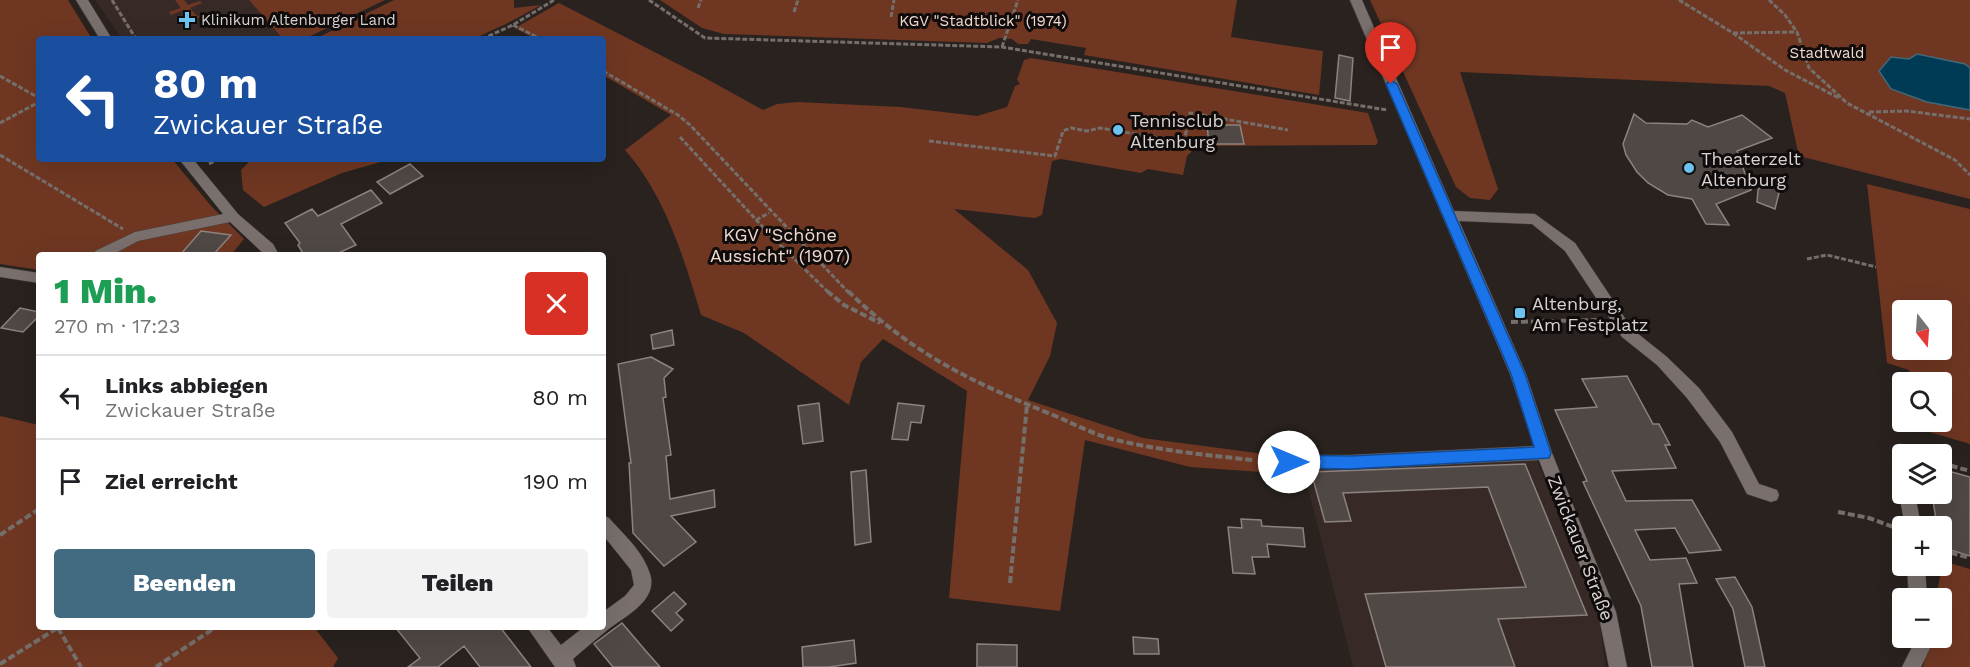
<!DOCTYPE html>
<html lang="de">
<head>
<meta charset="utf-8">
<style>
	body { margin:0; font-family:"Work Sans",sans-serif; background:#f2f2f2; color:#202124; height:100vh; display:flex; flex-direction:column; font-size:22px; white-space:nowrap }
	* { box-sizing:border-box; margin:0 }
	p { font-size:20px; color:#757577 }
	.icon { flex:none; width:33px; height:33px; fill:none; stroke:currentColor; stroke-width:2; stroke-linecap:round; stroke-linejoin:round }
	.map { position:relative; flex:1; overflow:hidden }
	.drawer { position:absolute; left:36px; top:252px; width:570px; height:378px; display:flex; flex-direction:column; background:#fff; border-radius:6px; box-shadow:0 6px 24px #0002 }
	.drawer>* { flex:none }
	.top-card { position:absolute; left:36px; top:36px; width:570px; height:126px; border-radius:6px; box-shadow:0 6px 24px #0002; background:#1a4fa0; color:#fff; overflow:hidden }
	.needle { width:39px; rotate:163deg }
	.controls { position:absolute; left:1892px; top:300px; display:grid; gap:12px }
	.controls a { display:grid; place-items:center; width:60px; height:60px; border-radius:6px; background:#fff; box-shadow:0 6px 24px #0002; font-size:30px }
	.pin { position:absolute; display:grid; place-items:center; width:51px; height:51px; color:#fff; margin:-62px -26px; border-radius:50% 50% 50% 0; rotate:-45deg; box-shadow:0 0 6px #0007 }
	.pin .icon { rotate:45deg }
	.me { position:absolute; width:66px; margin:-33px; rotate:90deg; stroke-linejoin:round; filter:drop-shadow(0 0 4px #0008) }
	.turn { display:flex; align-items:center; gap:21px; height:126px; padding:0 18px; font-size:27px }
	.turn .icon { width:78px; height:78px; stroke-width:2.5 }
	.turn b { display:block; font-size:42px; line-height:51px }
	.round { display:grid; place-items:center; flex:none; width:63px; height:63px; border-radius:6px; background:#f2f2f2 }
	.summary { display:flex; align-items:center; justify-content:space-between; height:102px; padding:0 18px }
	h1 { font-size:36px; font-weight:800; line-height:45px; color:#1e9e55 }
	.cta { display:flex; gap:12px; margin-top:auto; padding:12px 18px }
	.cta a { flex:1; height:69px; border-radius:6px; background:#426a81; color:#fff; font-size:24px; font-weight:800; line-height:69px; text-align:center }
	.cta a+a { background:#f2f2f2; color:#202124 }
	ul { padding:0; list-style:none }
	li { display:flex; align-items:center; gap:18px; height:84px; padding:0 18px; border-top:2px solid #e0e0e0 }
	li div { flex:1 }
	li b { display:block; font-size:22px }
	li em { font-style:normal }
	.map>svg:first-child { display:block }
	.built { fill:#372a26 }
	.green { fill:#6f3722; fill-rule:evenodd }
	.water { fill:#003b55; stroke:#41697a; stroke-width:1.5 }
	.building { fill:#504845; stroke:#8c827f; stroke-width:1.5 }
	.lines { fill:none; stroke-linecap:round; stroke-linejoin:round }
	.minor-casing { stroke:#453f3d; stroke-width:1 }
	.path-far1 { stroke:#756f6c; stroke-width:3; stroke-dasharray:5 2; stroke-linecap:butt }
	.path { stroke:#756f6c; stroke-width:4; stroke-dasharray:7 3; stroke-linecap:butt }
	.minor { fill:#79706d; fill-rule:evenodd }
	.route { fill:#1a73e8; stroke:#114b97; stroke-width:1.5 }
	.poi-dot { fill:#6cc3f2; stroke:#0f0c0b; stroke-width:2 }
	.labels { text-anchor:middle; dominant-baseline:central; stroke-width:6; stroke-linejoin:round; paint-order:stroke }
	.far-poi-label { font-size:15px; fill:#d8d3d1; stroke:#0f0c0b; text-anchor:start }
	.far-park-label { font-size:15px; fill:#f1d9d0; stroke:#0f0c0b }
	.poi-label { font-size:18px; fill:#d8d3d1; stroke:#0f0c0b; text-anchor:start }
	.park-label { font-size:18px; fill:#f1d9d0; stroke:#0f0c0b }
	.street-label { font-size:18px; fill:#d8d3d1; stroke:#0f0c0b }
</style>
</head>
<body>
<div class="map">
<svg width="1970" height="667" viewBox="0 0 1970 667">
	<rect width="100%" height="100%" fill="#29221f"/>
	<path class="built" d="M95,0H249L283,39H122Z
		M1536,459L1599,609L1605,667H1353L1303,468Z"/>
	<path class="green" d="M0,0H68L92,39H39V159H172L212,207L244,239L231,255H39V270L0,264Z
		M175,0H184L188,5L200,1L202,3L190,8L197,16L209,12V14L179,25L190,19L183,10L171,15L169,12L181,8Z
		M249,0H385L304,39H283Z
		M394,0H514V8L541,5L506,24L473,39H315Z
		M660,0H1237L1231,37L1323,51L1319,95L1084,55L1086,48L1031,39L1028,44H1018L1012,39L999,38L987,43L724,34L702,28Z
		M1370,0H1970V199L1799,156L1785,93L1769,86L1460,72L1498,189L1490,200L1470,198L1456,187Z
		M559,3L705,78L763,110L777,104L798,102L901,107L977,116L1007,107L1015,86L1020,84L1017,80L1024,60L1031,58L1368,113L1378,142L1376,145L1197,146L1187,156L1183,175L1148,169L1141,173L1061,159L1052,161L1042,215L1035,218L954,209L1028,270L1057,323L1050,356L1028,400L1143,438L1295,458L1276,473L1190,467L1085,440L1060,611L949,598L967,391L883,339L861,362L849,405L744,333L701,315C684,258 665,195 625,150L671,115L603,75V39H536L515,28Z
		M252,159H391L342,173L264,207L243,190L241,170Z
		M1867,184L1970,209V444L1916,428L1915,422H1941V382H1911L1909,370L1887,363ZM1902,310H1941V350H1902Z
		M0,416L39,425V627H314L338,658L333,667H0Z
		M1943,561L1970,569V667H1923L1929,638H1941V598H1936Z"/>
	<path class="water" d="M1917,54L1965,64L1970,68V110L1927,102L1891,89L1879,71L1891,57L1909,59Z"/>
	<path class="building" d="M1339,55L1353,58L1350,101L1335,98Z
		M1634,114L1646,123L1687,124L1692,120L1708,127L1742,115L1772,138L1737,151L1751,190L1716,204L1729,225L1706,224L1692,199L1668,195L1648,183L1637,172L1626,155L1623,144Z
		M1207,125H1240L1244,144H1209Z
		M410,164L423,176L390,194L377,182Z
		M1763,183L1780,189L1775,209L1757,202L1758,190Z
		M371,190L382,203L341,224L356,245L334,255H304L298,245L300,243L285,223L312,209L318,216Z
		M201,231L231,235L213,255H180Z
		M20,308L39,312V316L23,332L1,328Z
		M672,330L674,345L653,349L651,335Z
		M651,357L673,369L664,378L666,397L663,398L671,455L666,456L670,499L714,490L715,507L671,516L696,542L664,566L633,533L629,463H631L618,364Z
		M1627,376L1653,424H1659L1670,445H1665L1676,468L1612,471L1626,501L1692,500L1721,550L1689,553L1675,528L1635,530L1650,560L1686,558L1697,583L1679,584L1693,667H1652L1641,606L1583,482L1587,481L1555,410L1597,407L1582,379Z
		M819,403L823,441L803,444L798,406Z
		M898,403L924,406L921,423L911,422L908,440L892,439Z
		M1525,464L1587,615L1498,619L1515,667H1386L1365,594L1526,587L1488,487L1343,493L1351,521L1325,522L1311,472Z
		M1941,469L1970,477V556L1941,547V526H1937L1932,494H1941Z
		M866,470L871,542L855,545L851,472Z
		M1241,519L1261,520L1262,526L1303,528L1305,547L1267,544L1269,557H1252L1255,574L1233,573L1228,527L1242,528Z
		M1735,577L1752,607L1765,667H1745L1733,609L1716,579Z
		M674,592L686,604L676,613L683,620L671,631L652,611Z
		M622,623L645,650L660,667H613L594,644Z
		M395,627H500L531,667H480L464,646L438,667H408L420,658Z
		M1133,637L1158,639L1159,654H1134Z
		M854,640L856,663L829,667H803L802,647Z
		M977,644L1017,645V667H977Z"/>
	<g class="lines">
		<g class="minor-casing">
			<path id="minor" d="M76,0H88L112,39H100Z
				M1350,0H1362L1454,211L1535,214L1575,243L1632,329L1667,357L1699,388L1732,432L1759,484L1777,490L1779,495L1777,500L1771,502L1747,494L1720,442L1687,398L1657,365L1622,337L1565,251L1532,224L1459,221L1526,374L1552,453L1616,612L1627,667H1609L1598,612L1539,460L1350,469H1269L1263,467L1261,462L1263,457L1269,455H1350L1534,446L1510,374Z
				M179,159H193L238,214L273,244L279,255H265L230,222L138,241L112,255H93L95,251L135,232L223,214Z
				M0,267L39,273V283L0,277Z
				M1901,444L1907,446L1910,454H1902V467L1896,465L1893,451L1895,446Z
				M1902,488V494H1915L1921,526H1905L1899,494Z
				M603,515L609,518C624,535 643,551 650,574C659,602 621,618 605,632C594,641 583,650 573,659L576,667H555L527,627H547L561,645L584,627H603V612L625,596L634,585L631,570L603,535Z
				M1907,566H1925L1927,598H1909Z
				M1913,638H1931V646L1921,667H1902L1913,645Z"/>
		</g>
		<path class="path-far1" d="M112,0L136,39
			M649,0L705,38L1002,47L1387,110
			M1679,0L1733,33L1785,70L1839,98
			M1769,0L1785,15L1797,32L1809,68L1847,103L1955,160L1970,175
			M698,8L701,0
			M794,12L798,0
			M891,17L894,0
			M513,25L541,39
			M1733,33L1797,32
			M482,39L513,25L554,0
			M1002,47L1018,0
			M603,71L678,115L690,125L849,293
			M0,76L39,98
			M1869,112L1907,111L1970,119
			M0,123L39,102
			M680,137L772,237L829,293
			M929,141L1055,156L1063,131L1071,128L1087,131L1100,128L1177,141L1185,137L1190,113L1288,130
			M0,155L123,229
			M209,164L218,159
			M756,220L769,213
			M1807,259L1827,255L1876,267"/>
		<path class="path" d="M827,291L844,305L880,323
			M848,291C914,355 970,381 1053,415C1072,423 1089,432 1108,438C1155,450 1205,455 1253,460
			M1511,322L1599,320
			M1941,463L1970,471
			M1838,512L1869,518L1899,529
			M0,535L39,509
			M1941,550L1970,558
			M1010,583L1027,405
			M58,628L81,667
			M0,664L59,627
			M156,667L216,627"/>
		<use href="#minor" class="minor"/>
	</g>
	<path class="route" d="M1391,80L1397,84L1525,374L1551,453L1549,458L1350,469L1289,468L1284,466L1282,462L1284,457L1289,455L1350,456L1534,447L1511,374L1386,84Z"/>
	<g class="poi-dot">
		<path d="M184 11h6v6h6v6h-6v6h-6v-6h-6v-6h6z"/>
		<circle cx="1118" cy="130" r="6"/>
		<circle cx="1689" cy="168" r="6"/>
		<rect x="1514" y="307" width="12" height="12" rx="3"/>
	</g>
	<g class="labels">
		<g class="far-poi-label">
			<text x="201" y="20">Klinikum Altenburger Land</text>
		</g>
		<g class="far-park-label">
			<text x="983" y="21">KGV "Stadtblick" (1974)</text>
			<text x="1827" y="53">Stadtwald</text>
		</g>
		<g class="poi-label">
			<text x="1130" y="120">Tennisclub<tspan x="1130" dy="21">Altenburg</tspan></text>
			<text x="1701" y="158">Theaterzelt<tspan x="1701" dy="21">Altenburg</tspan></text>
			<text x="1532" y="303">Altenburg,<tspan x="1532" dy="21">Am Festplatz</tspan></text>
		</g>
		<g class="park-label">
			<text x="780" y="234">KGV "Schöne<tspan x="780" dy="21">Aussicht" (1907)</tspan></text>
		</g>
		<g class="street-label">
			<text transform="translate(1581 548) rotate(69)">Zwickauer Straße</text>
		</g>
	</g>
</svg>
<div class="controls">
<a><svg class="needle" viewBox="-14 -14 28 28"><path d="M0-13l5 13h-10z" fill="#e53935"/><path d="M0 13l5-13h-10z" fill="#757577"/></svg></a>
<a><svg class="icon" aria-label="search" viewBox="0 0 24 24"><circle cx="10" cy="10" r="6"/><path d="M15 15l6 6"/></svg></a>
<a><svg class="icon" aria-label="layers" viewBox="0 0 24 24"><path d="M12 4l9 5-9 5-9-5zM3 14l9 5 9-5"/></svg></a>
<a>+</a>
<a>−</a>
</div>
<div class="pin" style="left:1391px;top:84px;background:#d93025"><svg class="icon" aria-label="arrive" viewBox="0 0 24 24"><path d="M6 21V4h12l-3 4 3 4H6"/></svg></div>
<svg class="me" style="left:1289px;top:462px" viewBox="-20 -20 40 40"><circle r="19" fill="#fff"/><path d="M0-13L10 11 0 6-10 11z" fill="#1a73e8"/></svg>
<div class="top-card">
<div class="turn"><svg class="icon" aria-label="left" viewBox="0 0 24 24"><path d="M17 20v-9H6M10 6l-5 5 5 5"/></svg><div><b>80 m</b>Zwickauer Straße</div></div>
</div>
<section class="drawer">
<div class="summary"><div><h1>1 Min.</h1><p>270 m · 17:23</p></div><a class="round" style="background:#d93025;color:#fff"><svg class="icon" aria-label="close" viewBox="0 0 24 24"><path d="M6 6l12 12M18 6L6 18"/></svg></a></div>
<ul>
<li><svg class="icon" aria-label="left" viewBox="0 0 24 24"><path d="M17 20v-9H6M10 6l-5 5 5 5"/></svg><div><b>Links abbiegen</b><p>Zwickauer Straße</p></div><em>80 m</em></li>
<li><svg class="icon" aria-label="arrive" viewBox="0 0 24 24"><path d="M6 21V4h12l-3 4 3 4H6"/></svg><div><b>Ziel erreicht</b></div><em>190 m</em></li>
</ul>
<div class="cta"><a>Beenden</a><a>Teilen</a></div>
</section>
</div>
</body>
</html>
